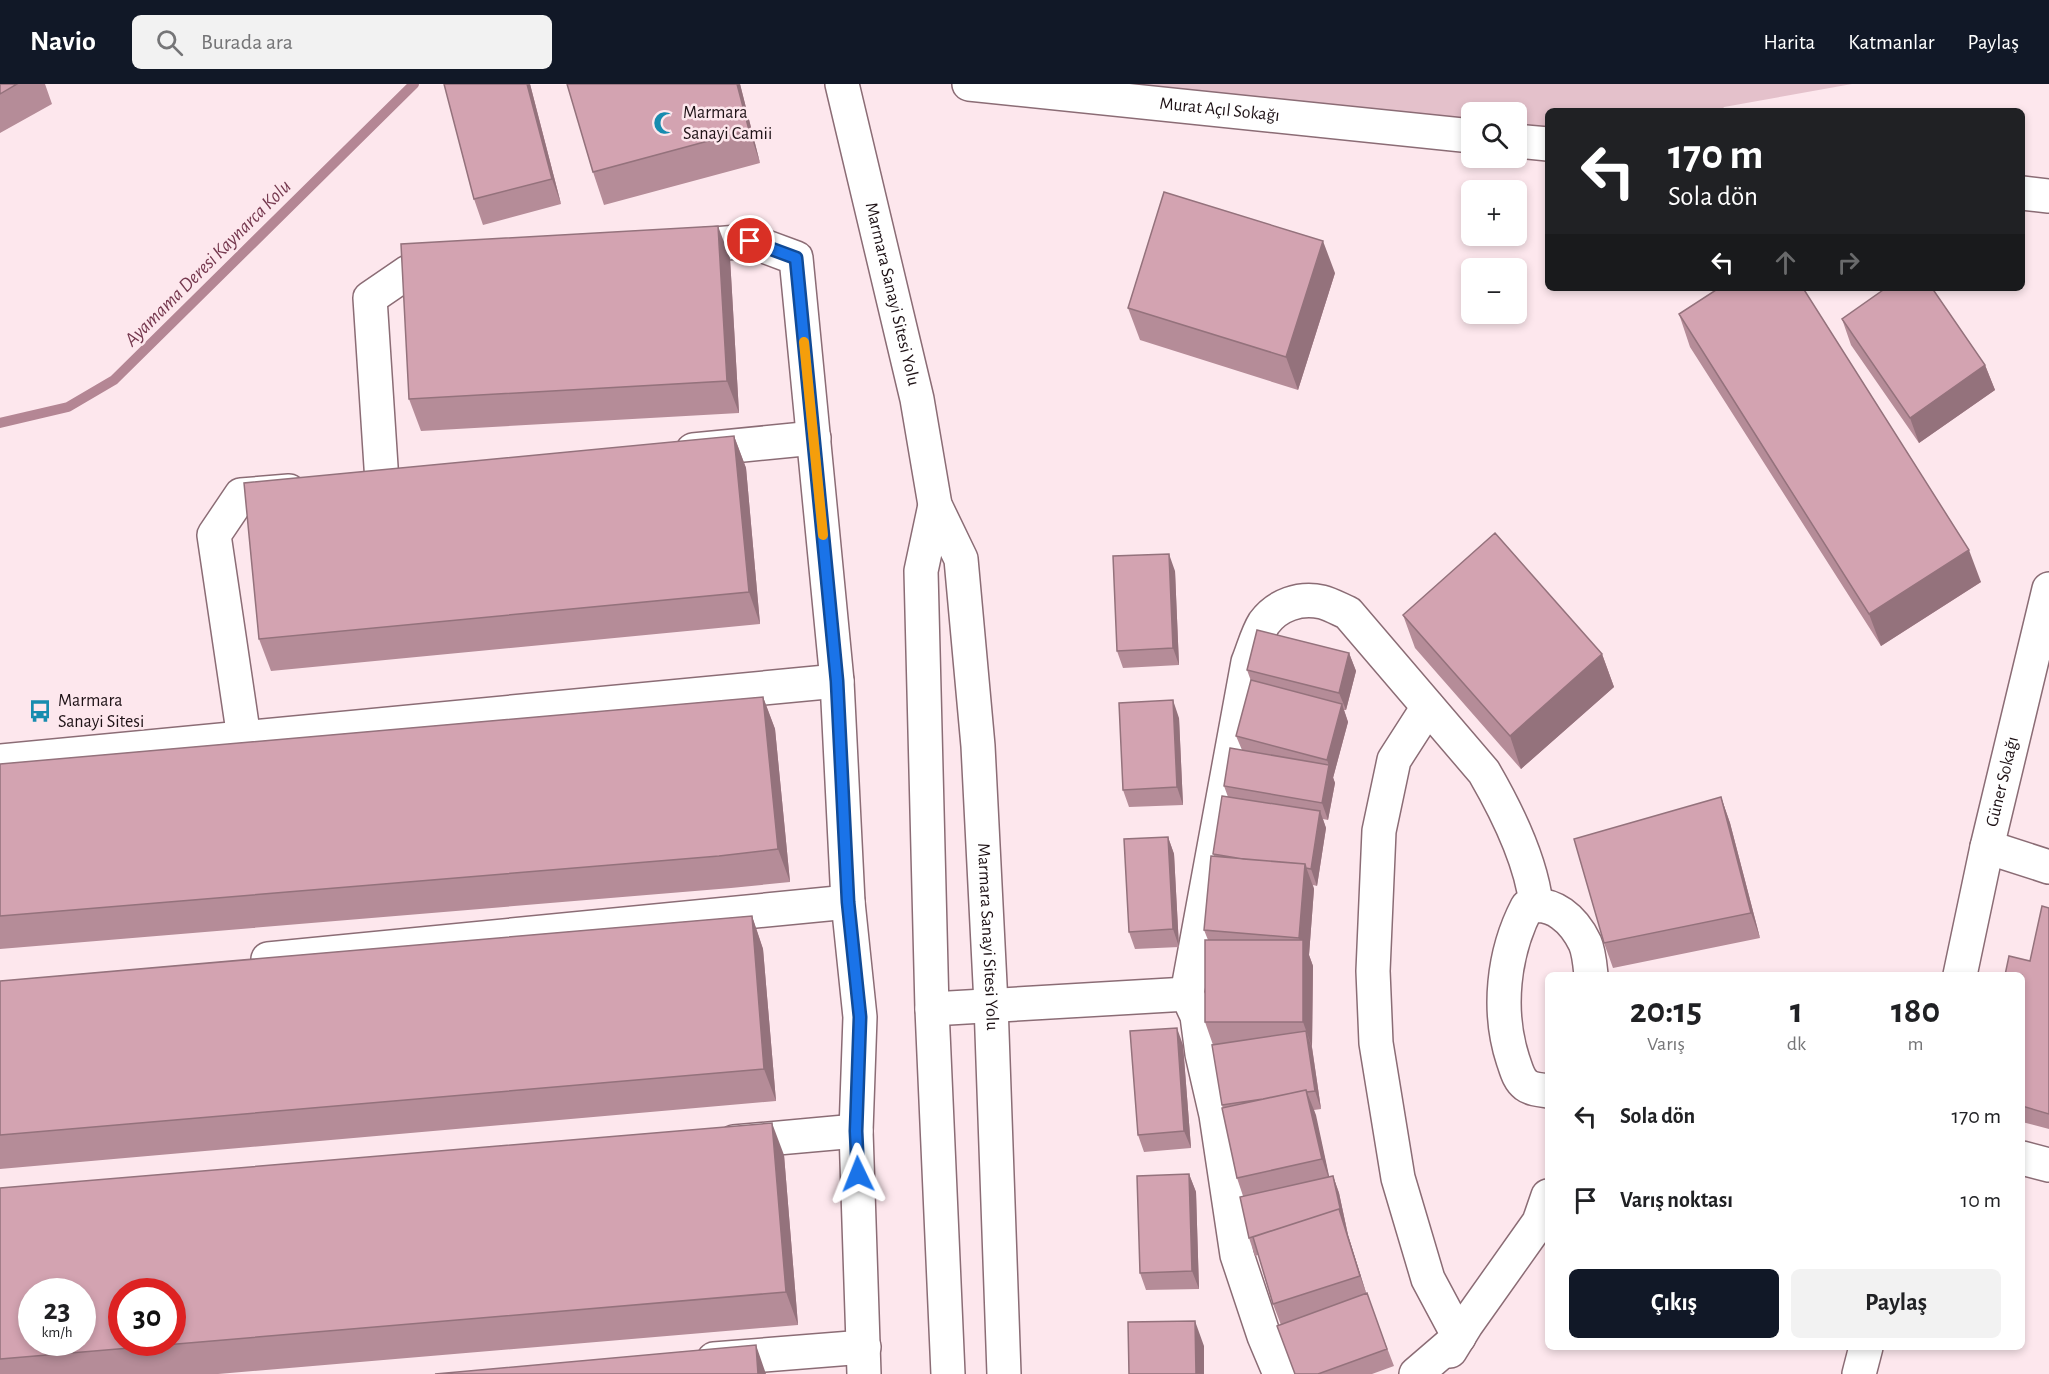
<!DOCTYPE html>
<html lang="tr">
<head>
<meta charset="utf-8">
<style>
	body { margin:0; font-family:"Alegreya Sans",sans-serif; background:#f2f2f2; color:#202124; height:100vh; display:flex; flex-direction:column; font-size:22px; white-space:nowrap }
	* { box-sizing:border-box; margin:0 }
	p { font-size:20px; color:#757577 }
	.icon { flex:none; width:33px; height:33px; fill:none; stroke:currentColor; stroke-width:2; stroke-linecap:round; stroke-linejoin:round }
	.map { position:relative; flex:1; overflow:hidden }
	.drawer { position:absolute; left:1545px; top:888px; width:480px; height:378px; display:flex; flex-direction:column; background:#fff; border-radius:9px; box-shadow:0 3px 9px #0003 }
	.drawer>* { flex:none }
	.hud { position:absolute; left:1545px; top:24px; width:480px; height:183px; border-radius:9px; box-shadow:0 3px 9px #0003; background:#202124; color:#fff; overflow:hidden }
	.buttons { position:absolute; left:1461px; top:18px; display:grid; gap:12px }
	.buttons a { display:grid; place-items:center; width:66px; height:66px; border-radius:9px; background:#fff; box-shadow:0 3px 9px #0003; font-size:30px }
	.speed { position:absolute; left:18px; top:1194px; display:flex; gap:12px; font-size:30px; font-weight:700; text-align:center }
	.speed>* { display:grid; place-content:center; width:78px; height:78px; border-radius:50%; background:#fff; box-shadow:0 3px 9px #0003; line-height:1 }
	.speed small { font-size:15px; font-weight:400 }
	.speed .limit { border:9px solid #d22; background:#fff; color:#111 }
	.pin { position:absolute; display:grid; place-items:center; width:51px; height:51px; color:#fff; margin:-26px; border:3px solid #fff; border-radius:50%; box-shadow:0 2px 6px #0007 }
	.me { position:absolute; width:66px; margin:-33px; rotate:358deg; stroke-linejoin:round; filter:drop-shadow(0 0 4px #0008) }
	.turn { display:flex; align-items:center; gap:21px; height:126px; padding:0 24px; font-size:27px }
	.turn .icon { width:78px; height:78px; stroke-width:2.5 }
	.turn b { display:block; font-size:42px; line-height:51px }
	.lanes { display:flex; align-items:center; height:57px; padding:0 24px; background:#0003; justify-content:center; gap:30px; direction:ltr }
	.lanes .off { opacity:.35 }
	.eta { display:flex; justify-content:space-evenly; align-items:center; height:102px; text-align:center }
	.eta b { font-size:36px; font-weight:600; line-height:42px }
	.primary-button { display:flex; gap:12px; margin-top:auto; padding:12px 24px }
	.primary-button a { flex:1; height:69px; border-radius:9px; background:#111827; color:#fff; font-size:24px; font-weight:600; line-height:69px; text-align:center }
	.primary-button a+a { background:#f2f2f2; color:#202124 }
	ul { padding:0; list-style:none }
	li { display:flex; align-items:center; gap:18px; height:84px; padding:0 24px }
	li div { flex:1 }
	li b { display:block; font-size:22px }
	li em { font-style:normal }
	header { display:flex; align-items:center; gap:36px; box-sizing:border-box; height:84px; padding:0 30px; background:#111827; color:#fff }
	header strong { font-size:28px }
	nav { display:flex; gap:33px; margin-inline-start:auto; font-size:21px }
	.search { width:420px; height:54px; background:#f2f2f2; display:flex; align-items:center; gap:15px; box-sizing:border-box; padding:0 21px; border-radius:9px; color:#757577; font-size:22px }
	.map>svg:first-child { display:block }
	.green { fill:#e4c1cb }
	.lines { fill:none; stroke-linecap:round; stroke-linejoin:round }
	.stream { stroke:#b48694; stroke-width:10 }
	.minor-casing { stroke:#8b6c75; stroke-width:36 }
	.minor { stroke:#fff; stroke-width:33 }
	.wall { fill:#b58c98 }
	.shaded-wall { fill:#94727c }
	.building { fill:#d3a3b1; stroke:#94727c; stroke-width:1.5; fill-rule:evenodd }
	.route-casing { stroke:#114b97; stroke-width:15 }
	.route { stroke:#1a73e8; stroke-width:10 }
	.slow { stroke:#f59e0b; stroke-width:10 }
	.labels { text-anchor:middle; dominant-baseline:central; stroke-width:5; stroke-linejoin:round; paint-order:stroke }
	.street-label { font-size:18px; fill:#1e1216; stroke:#fde7ed }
	.poi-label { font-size:18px; fill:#1e1216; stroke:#fde7ed; text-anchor:start }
	.water-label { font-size:20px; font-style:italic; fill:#75384e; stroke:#fde7ed }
</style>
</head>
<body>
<header>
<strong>Navio</strong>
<div class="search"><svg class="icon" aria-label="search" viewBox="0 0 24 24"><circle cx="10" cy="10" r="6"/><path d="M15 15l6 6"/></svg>Burada ara</div>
<nav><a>Harita</a><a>Katmanlar</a><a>Paylaş</a></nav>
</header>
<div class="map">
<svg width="2049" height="1290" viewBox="0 0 2049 1290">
	<rect width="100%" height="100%" fill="#fde7ed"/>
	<path class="green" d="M1110,0H1852L1724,23L1721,27H1548V43L1517,40L1516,28H1472L1471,36Z"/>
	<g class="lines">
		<path class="stream" d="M0,339L68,323L114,296L414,0"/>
		<g class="minor-casing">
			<g id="minor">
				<path id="s1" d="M842,0L917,315L935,421L961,475L978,662L991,920L1004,1290"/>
				<path id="s2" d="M969,0L1472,52"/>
				<path d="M1516,57L1548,60"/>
				<path d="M2022,109L2049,112"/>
				<path d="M679,163L750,157L796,174L837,597L848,818L860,933L856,1047L864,1290"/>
				<path d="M693,366L814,354"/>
				<path d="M382,398L370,214L408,188L446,185"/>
				<path d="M935,421L921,487L932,925L948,1290"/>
				<path d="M244,654L214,451L241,411L289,407"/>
				<path d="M0,677L837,597"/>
				<path d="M1987,763L2049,783"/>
				<path d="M268,875L848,818"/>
				<path id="s3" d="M1960,891L1987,763L2049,505"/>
				<path d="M1187,910L1248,578C1253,566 1257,550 1264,539C1277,521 1300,513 1322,518C1330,520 1339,525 1348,529L1484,688C1506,726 1531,777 1536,820"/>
				<path d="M932,925L1187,910L1197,932L1202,970L1216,1031L1237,1171L1264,1252L1280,1290"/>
				<path d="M1548,1007C1541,1006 1531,1005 1526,1001C1518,995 1516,984 1513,976C1497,927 1503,869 1527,823C1553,816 1574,836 1585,859C1589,868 1590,881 1591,891"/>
				<path d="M734,1058L856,1047"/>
				<path d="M2022,1074L2049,1081"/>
				<path d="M1450,1267L1466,1241L1539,1138L1548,1112"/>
				<path d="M714,1275L864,1263"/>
				<path d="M1416,1290L1459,1253L1428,1195L1398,1094L1376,959L1373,887L1379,747L1394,676L1428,623"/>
				<path d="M1859,1290L1866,1263"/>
			</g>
		</g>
		<use href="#minor" class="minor"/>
	</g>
	<path class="wall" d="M0,0H45L52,20L0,49Z
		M530,0L561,120L483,141L474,115Z
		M740,0L760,79L604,121L593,88Z
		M730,174L739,329L421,347L409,315Z
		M1335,189L1298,306L1140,256L1128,224Z
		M1679,230L1981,498L1881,562L1690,263Z
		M1842,235L1985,281L1995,306L1919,359L1851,261Z
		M734,352L746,384L760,540L271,587L259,555Z
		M1175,487L1179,581L1123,584L1117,567Z
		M1403,531L1602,570L1614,603L1521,685L1415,564Z
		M1349,569L1356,587L1346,626H1344L1348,638L1333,694L1335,699L1328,736L1323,735L1326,744L1317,802L1313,801L1314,805L1309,871L1313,882L1312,963L1321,1025L1314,1026L1329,1093L1333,1092L1339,1109L1348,1151L1366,1209L1394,1282L1372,1290H1295L1281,1241L1273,1220L1258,1171L1255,1172L1249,1154L1243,1112L1237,1094L1222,1021L1213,961L1205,938L1208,856L1204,846L1214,772L1213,770L1228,713L1224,702L1242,666L1236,652L1251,597L1247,586Z
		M763,613L775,645L790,798L731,804L0,865V680Z
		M1179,634L1183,721L1129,723L1123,706Z
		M1721,713L1730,739L1760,854L1613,884L1604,859Z
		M1168,753L1174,770L1179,863L1135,865L1129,848Z
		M2049,824V1045L2022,1038V891L2030,877Z
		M752,832L763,865L776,1017L0,1085V897Z
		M1183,961L1191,1064L1144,1068L1138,1051Z
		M784,1071L798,1241L218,1290H0V1104Z
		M1189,1090L1196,1108L1199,1205L1146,1206L1140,1189Z"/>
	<path class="shaded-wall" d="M527,0H530L561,120L552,95Z
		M737,0H740L760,79L749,46Z
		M718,142L730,174L739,329L727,297Z
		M1323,157L1335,189L1298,306L1286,273Z
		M1985,281L1995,306L1919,359L1910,334Z
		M734,352L746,384L760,540L749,508Z
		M1969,466L1981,498L1881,562L1869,530Z
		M1169,470L1175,487L1179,581L1173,564Z
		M1349,569L1356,587L1346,626L1339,609Z
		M1602,570L1614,603L1521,685L1510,652Z
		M763,613L775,645L790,798L778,765Z
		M1173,616L1179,634L1183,721L1177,703Z
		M1342,620L1348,638L1333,694L1327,676Z
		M1329,681L1335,699L1328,736L1322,719Z
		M1721,713L1730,739L1760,854L1751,829Z
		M1320,727L1326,744L1317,802L1311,785Z
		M1168,753L1174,770L1179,863L1173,845Z
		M1305,780L1314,805L1309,871L1313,882L1312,963L1303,938V866L1299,854Z
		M752,832L763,865L776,1017L764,985Z
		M1177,944L1183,961L1191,1064L1184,1047Z
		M1306,947L1312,964L1321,1025L1315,1007Z
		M1306,1006L1316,1031L1331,1101L1322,1075Z
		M772,1039L784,1071L798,1241L786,1208Z
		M1189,1090L1196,1108L1199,1205L1192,1187Z
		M1333,1092L1339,1109L1348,1151L1369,1218L1360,1192L1339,1125Z
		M1195,1237L1204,1262V1290H1196Z
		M756,1261L766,1290H758Z"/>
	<path class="building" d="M0,0H17L0,10Z
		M444,0H527L552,95L474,115Z
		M567,0H737L749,46L593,88Z
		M1164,108L1323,157L1286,273L1128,224Z
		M718,142L727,297L409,315L401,160Z
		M1719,204H1803L1969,466L1869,530L1679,230Z
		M1886,204H1932L1985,281L1910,334L1842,235Z
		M734,352L749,508L259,555L244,399Z
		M1495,449L1602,570L1510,652L1403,531Z
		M1169,470L1173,564L1117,567L1113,472Z
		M1257,546L1349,569L1339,609L1247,586Z
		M1251,596L1342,620L1327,676L1236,652Z
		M763,613L778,765L719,772L0,832V680Z
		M1173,616L1177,703L1123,706L1119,619Z
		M1230,664L1329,681L1322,719L1224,702Z
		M1222,712L1320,727L1311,785L1306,784L1305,780L1243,775L1213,770Z
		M1721,713L1751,829L1604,859L1574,755Z
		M1168,753L1173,845L1129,848L1124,755Z
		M1211,772L1305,780L1299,854L1204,846Z
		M2042,822L2049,824V1030L2022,1022V891H2005L2009,872L2030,877Z
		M752,832L764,985L0,1051V897Z
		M1205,856H1303V938H1205Z
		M1177,944L1184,1047L1138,1051L1130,947Z
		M1306,947L1315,1007L1307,1008L1306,1006L1263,1015L1222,1021L1212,961Z
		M1306,1006L1322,1075L1237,1094L1222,1024Z
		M772,1039L786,1208L0,1275V1104ZM32,1208H82V1258H32ZM122,1208H172V1258H122Z
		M1189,1090L1192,1187L1140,1189L1137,1092Z
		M1333,1092L1342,1133L1339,1125L1249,1154L1240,1113Z
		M1339,1125L1360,1192L1273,1220L1253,1153Z
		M1367,1209L1387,1265L1318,1290H1295L1277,1242Z
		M1195,1237L1196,1290H1129L1128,1238Z
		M756,1261L758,1290H435Z"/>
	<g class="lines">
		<g class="route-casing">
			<path id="route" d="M750,157L796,174L837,597L848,818L860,933L856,1047L858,1090"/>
		</g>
		<use href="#route" class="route"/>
		<path class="slow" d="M804,258L823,451"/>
	</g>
	<defs>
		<g id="mosque-bare" transform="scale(1.8)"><path d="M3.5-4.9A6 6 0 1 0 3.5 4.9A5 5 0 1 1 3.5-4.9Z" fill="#178caf" stroke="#fde7ed" stroke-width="2.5" paint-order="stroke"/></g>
		<g id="bus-bare" transform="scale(1.8)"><path d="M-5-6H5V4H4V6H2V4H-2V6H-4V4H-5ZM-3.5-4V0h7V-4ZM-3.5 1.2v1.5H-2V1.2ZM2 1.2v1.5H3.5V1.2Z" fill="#178caf" stroke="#fde7ed" stroke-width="2.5" paint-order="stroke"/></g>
	</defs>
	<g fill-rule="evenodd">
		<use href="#mosque-bare" x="665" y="39"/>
		<use href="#bus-bare" x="40" y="627"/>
	</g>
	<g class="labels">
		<g class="street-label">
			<text stroke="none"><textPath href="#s2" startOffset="252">Murat Açıl Sokağı</textPath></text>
			<text stroke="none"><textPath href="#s1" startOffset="216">Marmara Sanayi Sitesi Yolu</textPath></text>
			<text stroke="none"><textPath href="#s3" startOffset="198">Güner Sokağı</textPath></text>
			<text stroke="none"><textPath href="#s1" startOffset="870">Marmara Sanayi Sitesi Yolu</textPath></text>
		</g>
		<g class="poi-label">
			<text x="683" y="29">Marmara<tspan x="683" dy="21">Sanayi Camii</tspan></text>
			<text x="58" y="617">Marmara<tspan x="58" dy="21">Sanayi Sitesi</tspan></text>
		</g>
		<g class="water-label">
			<text transform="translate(208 179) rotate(-45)">Ayamama Deresi Kaynarca Kolu</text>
		</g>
	</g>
</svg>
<div class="buttons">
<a><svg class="icon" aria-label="search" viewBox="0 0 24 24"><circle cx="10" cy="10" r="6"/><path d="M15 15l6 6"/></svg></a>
<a>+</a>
<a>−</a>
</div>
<div class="speed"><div>23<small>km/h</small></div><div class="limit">30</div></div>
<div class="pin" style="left:750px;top:157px;background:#d93025"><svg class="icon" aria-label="arrive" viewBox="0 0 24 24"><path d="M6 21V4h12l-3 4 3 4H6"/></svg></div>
<svg class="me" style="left:858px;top:1090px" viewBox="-20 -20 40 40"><path d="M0-17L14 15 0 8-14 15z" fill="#1a73e8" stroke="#fff" stroke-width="4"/></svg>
<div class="hud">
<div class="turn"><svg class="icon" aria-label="left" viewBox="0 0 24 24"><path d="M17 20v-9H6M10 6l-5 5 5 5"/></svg><div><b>170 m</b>Sola dön</div></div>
<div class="lanes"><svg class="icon" aria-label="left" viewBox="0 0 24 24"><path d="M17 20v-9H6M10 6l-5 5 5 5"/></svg><svg class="icon off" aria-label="ahead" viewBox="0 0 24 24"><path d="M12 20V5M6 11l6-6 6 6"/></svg><svg class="icon off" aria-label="right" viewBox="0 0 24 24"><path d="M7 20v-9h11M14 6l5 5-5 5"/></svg></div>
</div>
<section class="drawer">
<div class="eta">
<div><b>20:15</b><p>Varış</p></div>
<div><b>1</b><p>dk</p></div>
<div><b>180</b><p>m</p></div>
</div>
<ul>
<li><svg class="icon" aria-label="left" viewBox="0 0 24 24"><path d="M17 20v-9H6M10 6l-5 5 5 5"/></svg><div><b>Sola dön</b></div><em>170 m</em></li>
<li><svg class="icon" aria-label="arrive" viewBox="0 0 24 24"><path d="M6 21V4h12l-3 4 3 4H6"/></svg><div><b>Varış noktası</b></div><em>10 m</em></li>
</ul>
<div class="primary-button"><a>Çıkış</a><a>Paylaş</a></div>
</section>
</div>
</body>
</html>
